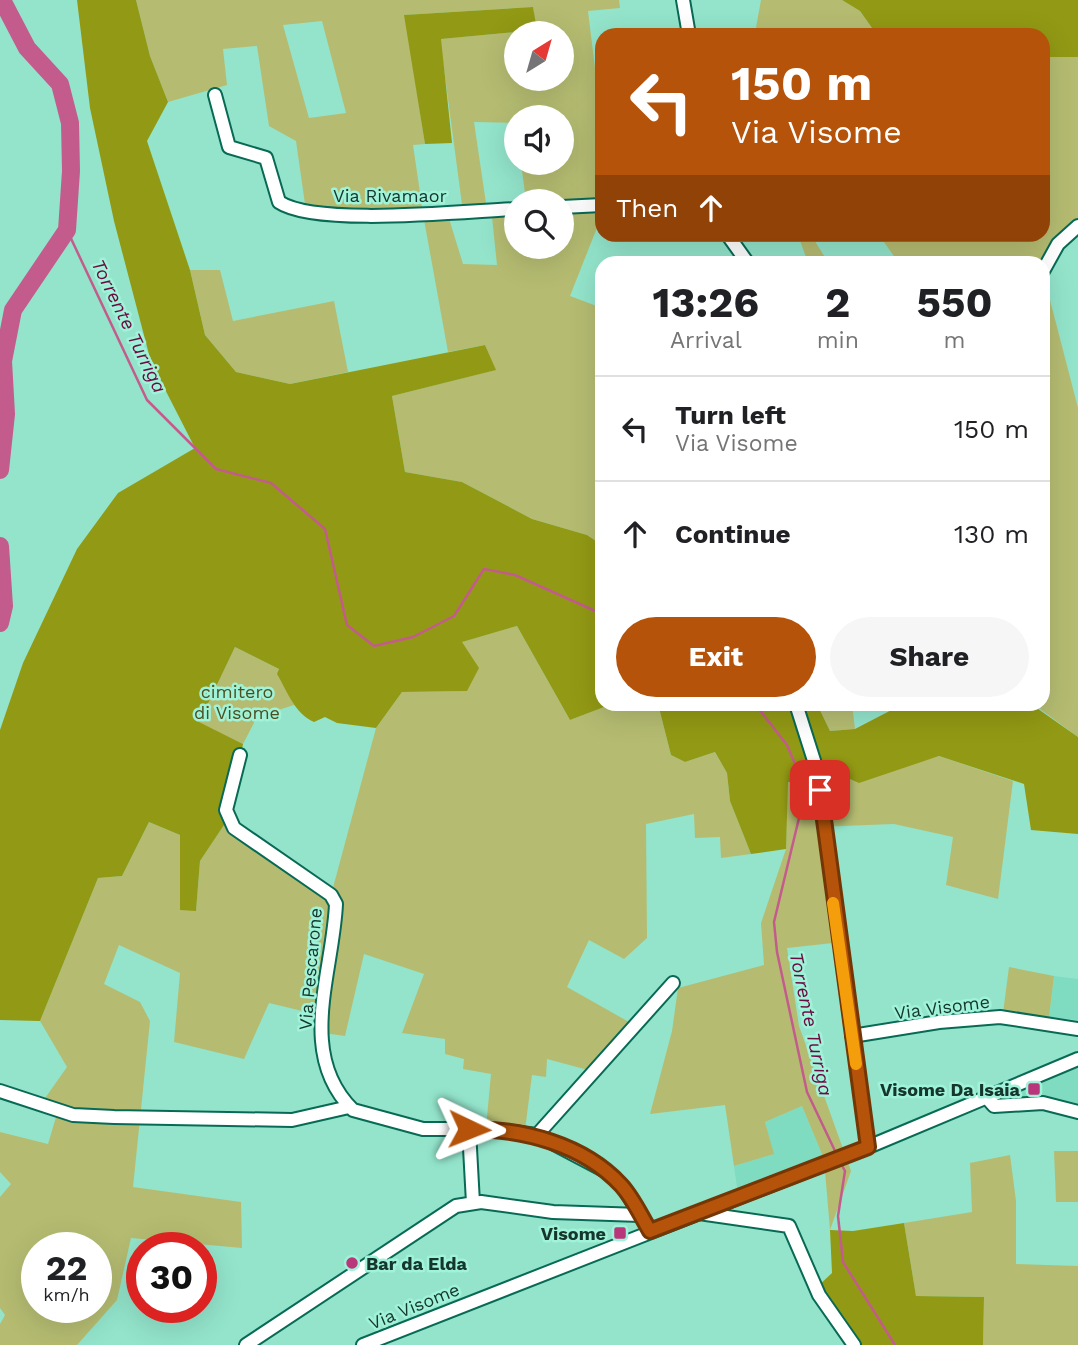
<!DOCTYPE html>
<html lang="en">
<head>
<meta charset="utf-8">
<style>
	body { margin:0; font-family:"Work Sans",sans-serif; background:#f6f6f6; color:#202124; height:100vh; display:flex; flex-direction:column; font-size:26px; white-space:nowrap }
	* { box-sizing:border-box; margin:0 }
	p { font-size:23px; color:#757577 }
	.icon { flex:none; width:38px; height:38px; fill:none; stroke:currentColor; stroke-width:2; stroke-linecap:round; stroke-linejoin:round }
	.map { position:relative; flex:1; overflow:hidden }
	.panel { position:absolute; left:595px; top:256px; width:455px; height:455px; display:flex; flex-direction:column; background:#fff; border-radius:21px; box-shadow:0 7px 28px #0002 }
	.panel>* { flex:none }
	.guide { position:absolute; left:595px; top:28px; width:455px; height:214px; border-radius:21px; box-shadow:0 7px 28px #0002; background:#b45309; color:#fff; overflow:hidden }
	.needle { width:46px; rotate:37deg }
	.controls { position:absolute; left:504px; top:21px; display:grid; gap:14px }
	.controls a { display:grid; place-items:center; width:70px; height:70px; border-radius:50%; background:#fff; box-shadow:0 7px 28px #0002; font-size:35px }
	.speed { position:absolute; left:21px; top:1232px; display:flex; gap:14px; font-size:35px; font-weight:700; text-align:center }
	.speed>* { display:grid; place-content:center; width:91px; height:91px; border-radius:50%; background:#fff; box-shadow:0 7px 28px #0002; line-height:1 }
	.speed small { font-size:18px; font-weight:400 }
	.speed .limit { border:10px solid #d22; background:#fff; color:#111 }
	.pin { position:absolute; display:grid; place-items:center; width:60px; height:60px; color:#fff; margin:-30px; border-radius:14px; box-shadow:0 4px 10px #0006 }
	.me { position:absolute; width:77px; margin:-38px; rotate:92deg; stroke-linejoin:round; filter:drop-shadow(0 0 5px #0008) }
	.turn { display:flex; align-items:center; gap:24px; height:147px; padding:0 21px; font-size:32px }
	.turn .icon { width:91px; height:91px; stroke-width:2.5 }
	.turn b { display:block; font-size:49px; line-height:60px }
	.then { display:flex; align-items:center; height:66px; padding:0 21px; background:#0003; gap:14px; font-size:26px }
	.eta { display:flex; justify-content:space-evenly; align-items:center; height:119px; text-align:center }
	.eta b { font-size:42px; font-weight:700; line-height:49px }
	.primary-button { display:flex; gap:14px; margin-top:auto; padding:14px 21px }
	.primary-button a { flex:1; height:80px; border-radius:42px; background:#b45309; color:#fff; font-size:28px; font-weight:700; line-height:80px; text-align:center }
	.primary-button a+a { background:#f6f6f6; color:#202124 }
	ul { padding:0; list-style:none }
	li { display:flex; align-items:center; gap:21px; height:105px; padding:0 21px; border-top:2px solid #e0e0e0 }
	li div { flex:1 }
	li b { display:block; font-size:26px }
	li em { font-style:normal }
	.map>svg:first-child { display:block }
	.built { fill:#7fdcc1 }
	.green { fill:#b5bc71; fill-rule:evenodd }
	.forest { fill:#929914 }
	.lines { fill:none; stroke-linecap:round; stroke-linejoin:round }
	.stream { stroke:#c35c8c; stroke-width:2.5 }
	.river { stroke:#c35c8c; stroke-width:18 }
	.minor-casing { stroke:#086a55; stroke-width:16 }
	.minor { stroke:#fff; stroke-width:12 }
	.route-casing { stroke:#753606; stroke-width:18 }
	.route { stroke:#b45309; stroke-width:12 }
	.slow { stroke:#f59e0b; stroke-width:12 }
	.poi-dot { fill:#ba367b; stroke:#a0f2d8; stroke-width:2.5 }
	.labels { text-anchor:middle; dominant-baseline:central; stroke-width:5; stroke-linejoin:round; paint-order:stroke }
	.street-label { font-size:18px; fill:#14362d; stroke:#a0f2d8 }
	.park-label { font-size:18px; fill:#4c4f20; stroke:#a0f2d8 }
	.poi-label { font-size:18px; font-weight:bold; fill:#14362d; stroke:#a0f2d8; text-anchor:end }
	.water-label { font-size:19px; font-style:italic; fill:#6c0a42; stroke:#a0f2d8 }
</style>
</head>
<body>
<div class="map">
<svg width="1078" height="1345" viewBox="0 0 1078 1345">
	<rect width="100%" height="100%" fill="#93e4cb"/>
	<path class="built" d="M1054,976L1078,979V1020L1049,1017Z
		M1078,1067V1110L994,1100Z
		M802,1106L824,1159L738,1194L734,1166L773,1154L765,1122Z"/>
	<path class="green" d="M136,0H619L620,8L588,11L596,76H602V215L570,296L602,308V545L587,535L532,519L462,482L405,472L392,396L495,370L485,345L448,352L423,214L306,211L296,141L269,126L257,46L223,49L227,85L168,102L150,56ZM533,7L536,30L440,39L463,212L487,210L474,122L516,123V117H562V163H521L526,201H562V247H516V215L492,217L497,265L463,264L447,212L423,213L413,145L425,144L405,15ZM322,21L346,113L309,118L283,25ZM516,33H562V79H516Z
		M761,0H842L860,11L877,35L755,33Z
		M1043,57H1078V226L1043,262H898L879,235L1043,234Z
		M798,235H811L828,262H802L807,260Z
		M190,270H220L233,321L334,301L348,372L290,384L236,372L205,335Z
		M1043,273L1078,408V737L1040,709L1043,704Z
		M517,626L570,720L612,704H658L671,755L685,762L715,752L727,773L730,801L751,854L721,858L720,837L695,838L694,814L646,824L647,938L624,959L589,940L567,987L629,1022L588,1070L547,1059L546,1077L532,1075L525,1130L486,1128L491,1074L463,1069L464,1059L445,1054V1039L402,1033L424,974L364,954L345,1036L317,1032L319,1015L269,1003L244,1059L174,1042L180,973L119,945L104,984L140,1002L150,1021L133,1187L241,1202L242,1248L131,1238L117,1300L77,1345H0V1324L5,1315L0,1308V1197L11,1184L0,1172V1132L48,1144L59,1107L43,1101L67,1067L40,1021L98,878L122,876L149,822L180,835L196,910L200,861L228,819L331,895L376,728L402,692L467,691L461,642ZM37,1248H96V1307H37Z
		M235,647L279,669L278,674L294,705L257,717L243,744L198,722Z
		M817,704H852L855,729L830,731Z
		M939,756L1013,781L998,899L946,885L953,837L894,824L816,827L833,943L787,948L799,1026L851,1171L830,1230L824,1159L802,1106L765,1122L774,1154L734,1166L725,1105L650,1114L672,1031L678,988L764,965L761,923L786,849L787,782L803,785L830,770L903,767Z
		M1009,967L1054,976L1049,1017L1003,1013Z
		M1054,1151H1078V1202H1056Z
		M1010,1155L1016,1201V1264L1078,1266V1345H983L984,1297L916,1296L904,1223L972,1212L970,1163Z"/>
	<path class="forest" d="M77,0H136L150,56L168,102L147,141L190,270L205,335L236,372L290,384L485,345L496,370L392,396L405,472L462,482L532,519L587,535L602,545V704H612L570,720L517,626L462,642L479,668L467,691L402,692L376,728L337,723L325,717L314,722C295,714 287,691 277,674L279,669L235,647L199,722L243,744L228,819L200,861L196,911L180,910V835L149,822L122,876L98,878L40,1021L0,1020V730L23,663L77,549L118,493L195,448L151,362L114,221L90,108Z
		M842,0H1078V57H1043V35H877L860,11Z
		M533,7L537,30L441,39L452,143L425,144L404,15Z
		M658,704H817L830,731L855,729L903,704H1031L1078,737V834L1031,830L1024,784L939,756L859,783L830,770L803,785L788,782L786,849L751,854L730,801L727,773L715,752L685,762L671,755Z
		M904,1223L916,1296L984,1297L983,1345H855L816,1288L832,1273L830,1230L853,1231Z"/>
	<g class="lines">
		<path class="stream" d="M67,230L147,400L216,469L271,483L325,529L347,625L374,646L413,637L454,616L484,569L515,575L602,614
			M755,704L787,745L798,771L799,818L774,922L777,952L807,1092L836,1153
			M840,1162L845,1171L838,1216L843,1262L895,1345"/>
		<path class="river" d="M0,470L6,414L3,361L13,310L67,230L71,171L70,123L60,84L27,48L2,0
			M0,546L4,606L0,623"/>
		<g class="minor-casing">
			<path id="minor" d="M683,0L689,35
				M215,95L229,147L266,158L279,202C316,227 467,211 516,209
				M562,207L602,205
				M727,234L747,262
				M1043,271L1058,244L1078,226
				M796,704L817,770L868,1147
				M240,755L226,810L234,828L331,895L336,904C333,973 296,1054 353,1110L423,1129H489L537,1135L609,1173L624,1188L650,1231
				M852,1036L939,1022L1000,1017L1078,1029
				M0,1091L73,1115L114,1117L292,1120L349,1107
				M986,1097L994,1106L1043,1103L1078,1112
				M469,1130L473,1203
				M537,1135L673,983
				M699,1213L789,1226L819,1295L854,1345
				M246,1345L456,1206L481,1202L553,1212L640,1215
				M363,1345L868,1147L1078,1059"/>
		</g>
		<use href="#minor" class="minor"/>
	</g>
	<g class="lines">
		<g class="route-casing">
			<path id="route" d="M469,1129C523,1129 583,1144 621,1185C633,1198 641,1216 650,1231L868,1147L820,790"/>
		</g>
		<use href="#route" class="route"/>
		<path class="slow" d="M833,903L856,1064"/>
	</g>
	<g class="poi-dot">
		<rect x="1027" y="1082" width="14" height="14" rx="3.5"/>
		<rect x="613" y="1226" width="14" height="14" rx="3.5"/>
		<circle cx="352" cy="1263" r="7"/>
	</g>
	<g class="labels">
		<g class="street-label">
			<text x="390" y="195">Via Rivamaor</text>
			<text transform="translate(310 969) rotate(-85)">Via Pescarone</text>
			<text transform="translate(942 1007) rotate(-7)">Via Visome</text>
			<text transform="translate(414 1306) rotate(-22)">Via Visome</text>
		</g>
		<g class="park-label">
			<text x="237" y="691">cimitero<tspan x="237" dy="21">di Visome</tspan></text>
		</g>
		<g class="poi-label">
			<text x="1020" y="1089">Visome Da Isaia</text>
			<text x="606" y="1233">Visome</text>
			<text x="366" y="1263" text-anchor="start">Bar da Elda</text>
		</g>
		<g class="water-label">
			<text transform="translate(129 326) rotate(64)">Torrente Turriga</text>
			<text transform="translate(811 1024) rotate(78)">Torrente Turriga</text>
		</g>
	</g>
</svg>
<div class="controls">
<a><svg class="needle" viewBox="-14 -14 28 28"><path d="M0-13l5 13h-10z" fill="#e53935"/><path d="M0 13l5-13h-10z" fill="#757577"/></svg></a>
<a><svg class="icon" aria-label="sound" viewBox="0 0 24 24"><path d="M4 9h4l5-4v14l-5-4H4zM17 9q2 3 0 6"/></svg></a>
<a><svg class="icon" aria-label="search" viewBox="0 0 24 24"><circle cx="10" cy="10" r="6"/><path d="M15 15l6 6"/></svg></a>
</div>
<div class="speed"><div>22<small>km/h</small></div><div class="limit">30</div></div>
<div class="pin" style="left:820px;top:790px;background:#d93025"><svg class="icon" aria-label="arrive" viewBox="0 0 24 24"><path d="M6 21V4h12l-3 4 3 4H6"/></svg></div>
<svg class="me" style="left:469px;top:1129px" viewBox="-20 -20 40 40"><path d="M0-17L14 15 0 8-14 15z" fill="#b45309" stroke="#fff" stroke-width="4"/></svg>
<div class="guide">
<div class="turn"><svg class="icon" aria-label="left" viewBox="0 0 24 24"><path d="M17 20v-9H6M10 6l-5 5 5 5"/></svg><div><b>150 m</b>Via Visome</div></div>
<div class="then">Then<svg class="icon" aria-label="ahead" viewBox="0 0 24 24"><path d="M12 20V5M6 11l6-6 6 6"/></svg></div>
</div>
<section class="panel">
<div class="eta">
<div><b>13:26</b><p>Arrival</p></div>
<div><b>2</b><p>min</p></div>
<div><b>550</b><p>m</p></div>
</div>
<ul>
<li><svg class="icon" aria-label="left" viewBox="0 0 24 24"><path d="M17 20v-9H6M10 6l-5 5 5 5"/></svg><div><b>Turn left</b><p>Via Visome</p></div><em>150 m</em></li>
<li><svg class="icon" aria-label="ahead" viewBox="0 0 24 24"><path d="M12 20V5M6 11l6-6 6 6"/></svg><div><b>Continue</b></div><em>130 m</em></li>
</ul>
<div class="primary-button"><a>Exit</a><a>Share</a></div>
</section>
</div>
</body>
</html>
